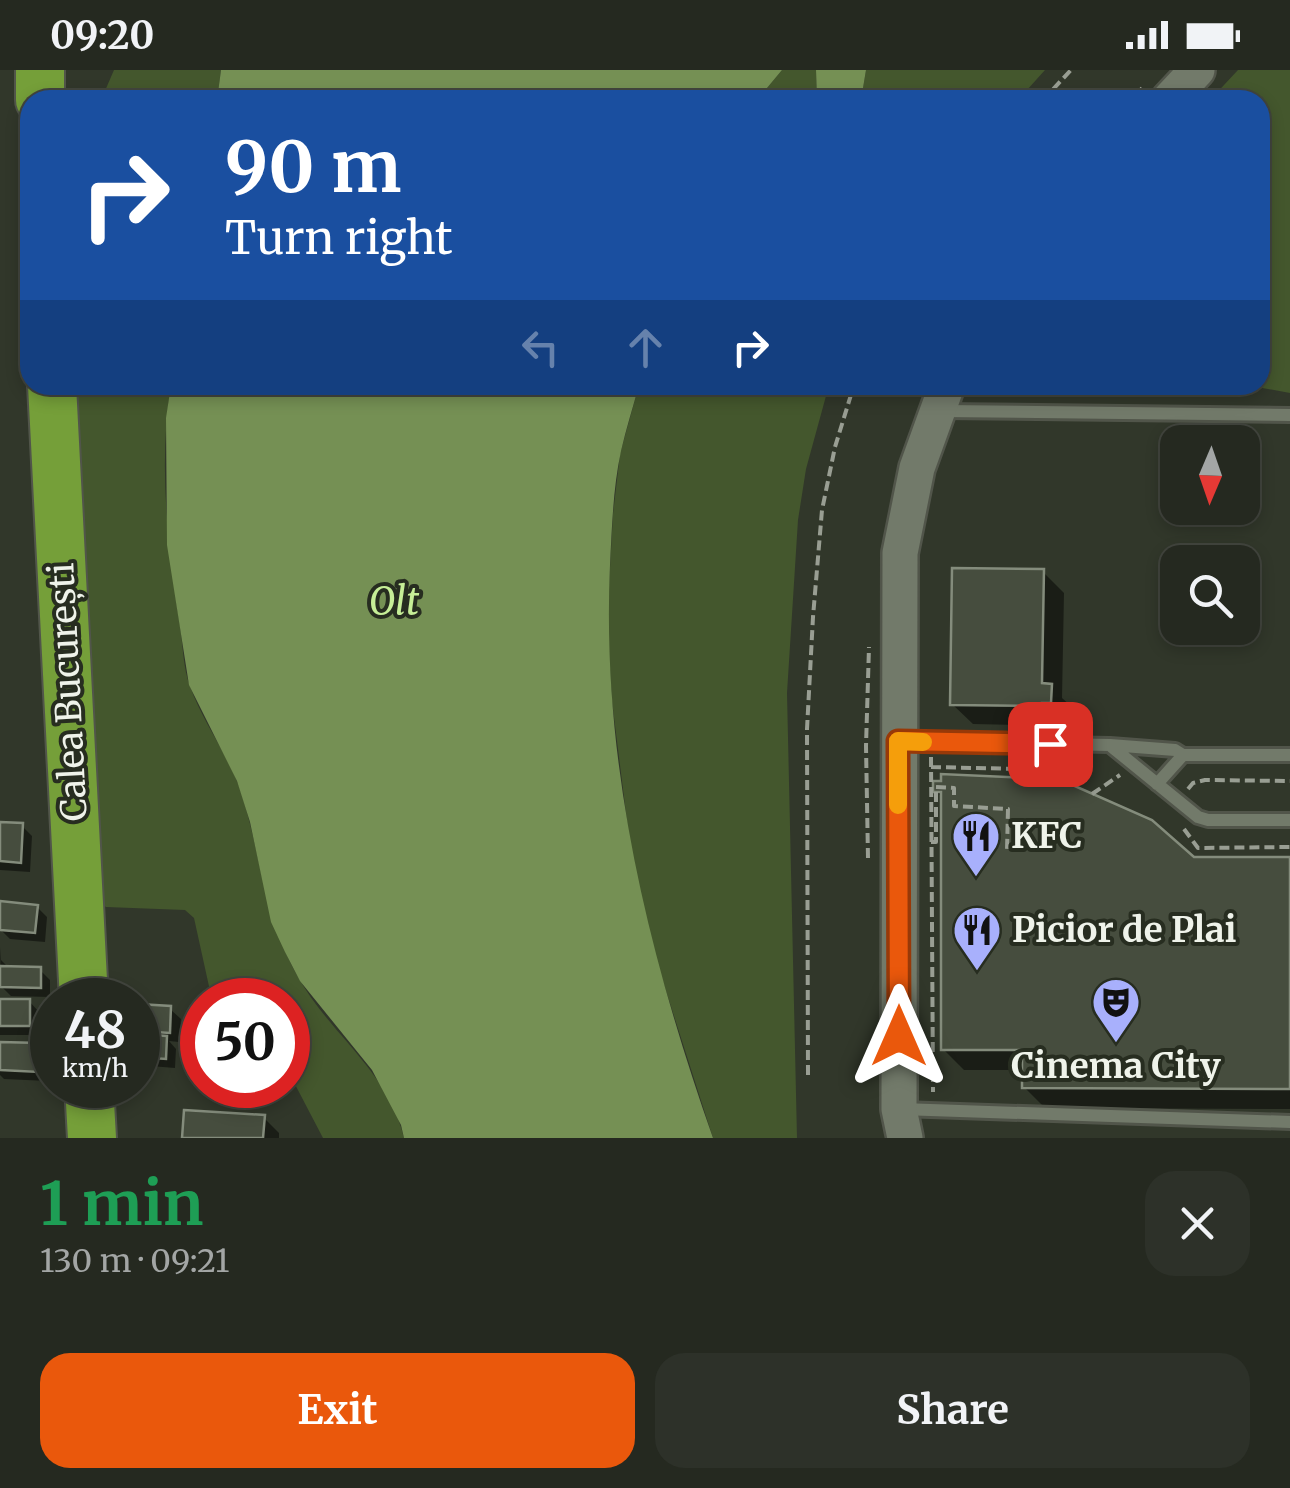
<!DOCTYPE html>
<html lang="en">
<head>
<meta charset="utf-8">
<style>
	body { margin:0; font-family:Merriweather,serif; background:#2d3129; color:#f1f3f6; height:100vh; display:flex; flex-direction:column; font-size:38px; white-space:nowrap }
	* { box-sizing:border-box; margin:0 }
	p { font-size:32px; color:#a3a6a5 }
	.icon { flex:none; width:55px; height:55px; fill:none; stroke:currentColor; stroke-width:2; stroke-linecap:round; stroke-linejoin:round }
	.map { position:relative; height:1068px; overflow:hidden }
	.drawer { display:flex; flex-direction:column; background:#252920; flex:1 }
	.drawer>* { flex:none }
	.top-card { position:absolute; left:20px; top:20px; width:1250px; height:305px; border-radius:30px; box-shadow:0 5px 15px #0003,0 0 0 2px #42453e; background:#1a4fa0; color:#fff; overflow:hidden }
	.needle { width:65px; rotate:182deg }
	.fabs { position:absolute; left:1160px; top:355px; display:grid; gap:20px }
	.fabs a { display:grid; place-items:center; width:100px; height:100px; border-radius:20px; background:#252920; box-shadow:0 5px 15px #0003,0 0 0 2px #42453e; font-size:50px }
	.speed { position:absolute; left:30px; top:908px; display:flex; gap:20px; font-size:50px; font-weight:700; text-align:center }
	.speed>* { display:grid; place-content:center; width:130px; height:130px; border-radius:50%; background:#252920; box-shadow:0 5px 15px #0003,0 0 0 2px #42453e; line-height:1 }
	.speed small { font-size:25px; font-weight:400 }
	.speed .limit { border:15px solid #d22; background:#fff; color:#111 }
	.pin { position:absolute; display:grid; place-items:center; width:85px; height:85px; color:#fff; margin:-42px; border-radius:20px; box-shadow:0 5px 15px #0006 }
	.me { position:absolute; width:110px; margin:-55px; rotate:0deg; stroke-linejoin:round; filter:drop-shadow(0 0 8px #0008) }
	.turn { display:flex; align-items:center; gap:35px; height:210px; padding:0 40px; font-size:45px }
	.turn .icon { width:130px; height:130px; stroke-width:2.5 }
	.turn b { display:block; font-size:70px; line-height:85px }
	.lanes { display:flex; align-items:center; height:95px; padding:0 40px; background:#0003; justify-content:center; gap:50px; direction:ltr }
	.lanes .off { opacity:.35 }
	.round { display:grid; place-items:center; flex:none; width:105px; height:105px; border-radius:30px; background:#2d3129 }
	.summary { display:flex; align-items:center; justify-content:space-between; height:170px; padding:0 40px }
	h1 { font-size:60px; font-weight:700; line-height:75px; color:#1e9e55 }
	.primary-button { display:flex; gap:20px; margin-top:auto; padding:20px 40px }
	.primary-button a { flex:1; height:115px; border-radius:30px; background:#ea580c; color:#fff; font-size:40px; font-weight:700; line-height:115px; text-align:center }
	.primary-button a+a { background:#2d3129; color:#f1f3f6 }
	.status { display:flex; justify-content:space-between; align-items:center; height:70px; padding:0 50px; background:#252920; direction:ltr }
	.status svg { height:28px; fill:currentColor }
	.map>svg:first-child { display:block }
	.green { fill:#44572d }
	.water { fill:#759054 }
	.shadow { fill:#0007 }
	.building { fill:#464d3e; stroke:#848c7c; stroke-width:2.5 }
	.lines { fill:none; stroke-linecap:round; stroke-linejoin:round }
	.lane-casing { stroke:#51554a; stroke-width:18 }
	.secondary-casing { stroke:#51554a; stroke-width:40 }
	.highway-casing { stroke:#51554a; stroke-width:52 }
	.path { stroke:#999e93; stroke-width:4; stroke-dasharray:10 5; stroke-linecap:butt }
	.lane { stroke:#727a6a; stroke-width:12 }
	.secondary { stroke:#727a6a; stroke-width:35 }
	.highway { stroke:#759f39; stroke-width:48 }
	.route-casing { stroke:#983908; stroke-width:25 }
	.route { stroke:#ea580c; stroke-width:18 }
	.slow { stroke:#f59e0b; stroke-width:18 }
	.labels { text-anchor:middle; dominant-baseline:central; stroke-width:8; stroke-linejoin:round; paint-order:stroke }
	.street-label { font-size:35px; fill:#eff3ea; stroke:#272d20 }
	.poi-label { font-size:35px; font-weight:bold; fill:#eff3ea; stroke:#272d20; text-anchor:start }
	.water-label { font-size:38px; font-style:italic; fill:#c6ee97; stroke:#272d20 }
</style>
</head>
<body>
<div class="status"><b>09:20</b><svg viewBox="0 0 49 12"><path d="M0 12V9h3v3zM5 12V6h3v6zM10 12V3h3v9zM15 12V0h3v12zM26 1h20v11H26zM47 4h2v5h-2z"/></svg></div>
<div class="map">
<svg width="1290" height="1068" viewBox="0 0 1290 1068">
	<rect width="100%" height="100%" fill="#31372a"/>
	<path class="green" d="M114,0H221L217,30H101Z
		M782,0H816L817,30H757Z
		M866,0H1045L1018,30H861Z
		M1238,0H1290V323L1246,315H1260V30H1210Z
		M68,315H171C158,395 168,477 180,556C183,575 183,598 190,616C203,654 230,686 242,725C262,790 263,843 297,905C328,963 389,1001 404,1068H323L288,1001V930H212L194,848L185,840L106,837L102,834Z
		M639,315H829L806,399L798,450L787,623L797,1068H713L659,899L632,791L612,631L607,551L613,444L620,384Z
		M1015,315H1151L1138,322L1027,319Z"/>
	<path class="water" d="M221,0H782L757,30H217Z
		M816,0H866L861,30H817Z
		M171,315H639C633,337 626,359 621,381C613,418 612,457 610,495C601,693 648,883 713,1068H404L401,1055L372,1000L300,911L285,882L271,852L250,752L237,711L189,615L167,475L166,348Z"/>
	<path class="shadow" d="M1043,502L1064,523L1062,628L1072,637L1071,653H1062V656L973,654L952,634Z
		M936,714L1193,789H1290V1039L1045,1038L1024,1017V1000H964L943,979V728L936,721Z
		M0,754L22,756L32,766L30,802L0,800Z
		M37,837L47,847L45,872L10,869L0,859Z
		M0,877L1,890L8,897L40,900L50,910V927L11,926L1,916Z
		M0,931H29L39,942V965H0Z
		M138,937L170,939L181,949L179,972L169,971L176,979L175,998L138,995Z
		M0,974L39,975L49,986L48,1011L4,1009L0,1005Z
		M186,1043L263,1047L279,1063V1068H185Z"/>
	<path class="building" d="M952,498L1044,499L1042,613L1052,614L1051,633H1042V636L950,635Z
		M1043,702L1152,750L1194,787H1290V1019L1022,1018V980H941V722H933V711H941V704L1027,708Z
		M0,752L23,753L21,793L0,791Z
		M0,831L38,835L35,863L0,860Z
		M0,896L41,897V918L0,917Z
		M0,929H30V956H0Z
		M138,934L171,936L170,963L138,961Z
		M138,964L167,966L166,989L138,987Z
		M0,972L40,973L39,1002L0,1000Z
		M184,1040L265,1045L263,1068H182Z"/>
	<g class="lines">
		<g class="lane-casing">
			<path id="lane" d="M943,341L1290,345
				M904,671L1110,675L1175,680L1183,685H1290
				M1112,677L1198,747L1208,750H1290
				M1157,714L1183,685
				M901,1039L1290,1052"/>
		</g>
		<g class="secondary-casing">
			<path id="secondary" d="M1169,30L1197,0
				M905,1068L899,1039L900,483L917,398L947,315"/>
		</g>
		<g class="highway-casing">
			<path id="highway" d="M40,0V30
				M52,315L84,930
				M89,1015L92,1068"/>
		</g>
		<path class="path" d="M1043,30L1071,0
			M1131,30L1142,18
			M931,687L933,1022
			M931,697L1019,699L1049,693
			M1188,719L1193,713L1205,710L1290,711
			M1092,724L1120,705
			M1184,759L1198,778L1290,777
			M931,772H936V717L954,718V736L1008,739L1007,781
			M868,788L866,676L869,577
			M808,1005L807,659L813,547L822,440L835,377L854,315"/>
		<use href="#lane" class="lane"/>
		<use href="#secondary" class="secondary"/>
		<use href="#highway" class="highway"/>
	</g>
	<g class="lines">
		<g class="route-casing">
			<path id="route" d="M899,966L898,671L1050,674"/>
		</g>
		<use href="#route" class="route"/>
		<path class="slow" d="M898,735V671L923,672"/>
	</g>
	<defs>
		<g id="restaurant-pin" transform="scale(2.5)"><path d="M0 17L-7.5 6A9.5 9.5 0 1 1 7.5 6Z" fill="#a8b0fc" stroke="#272d20"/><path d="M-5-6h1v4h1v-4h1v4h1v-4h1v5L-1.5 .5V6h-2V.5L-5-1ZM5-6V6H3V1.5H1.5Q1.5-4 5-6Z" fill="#111"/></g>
		<g id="theatre-pin" transform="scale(2.5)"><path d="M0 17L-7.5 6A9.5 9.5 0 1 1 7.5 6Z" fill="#a8b0fc" stroke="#272d20"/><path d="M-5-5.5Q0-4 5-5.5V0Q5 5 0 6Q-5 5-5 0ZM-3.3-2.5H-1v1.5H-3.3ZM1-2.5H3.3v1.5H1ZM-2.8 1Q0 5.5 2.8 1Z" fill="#111"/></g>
	</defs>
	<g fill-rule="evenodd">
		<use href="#restaurant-pin" x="976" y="766"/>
		<use href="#restaurant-pin" x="977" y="860"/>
		<use href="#theatre-pin" x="1116" y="932"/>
	</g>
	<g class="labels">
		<g class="street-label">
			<text transform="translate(68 622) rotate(-93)">Calea București</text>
		</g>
		<g class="poi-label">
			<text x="1011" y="766">KFC</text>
			<text x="1012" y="860">Picior de Plai</text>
			<text x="1116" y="996" text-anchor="middle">Cinema City</text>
		</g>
		<g class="water-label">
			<text x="394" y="531">Olt</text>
		</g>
	</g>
</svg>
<div class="fabs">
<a><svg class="needle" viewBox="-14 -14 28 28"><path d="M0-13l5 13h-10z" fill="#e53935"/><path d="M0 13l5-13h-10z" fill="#a3a6a5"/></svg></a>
<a><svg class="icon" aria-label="search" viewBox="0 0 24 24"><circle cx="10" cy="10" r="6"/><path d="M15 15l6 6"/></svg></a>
</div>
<div class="speed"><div>48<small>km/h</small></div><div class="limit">50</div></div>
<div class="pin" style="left:1050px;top:674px;background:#d93025"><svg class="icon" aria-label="arrive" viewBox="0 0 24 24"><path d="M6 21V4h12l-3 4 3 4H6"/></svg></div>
<svg class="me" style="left:899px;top:966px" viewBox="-20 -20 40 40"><path d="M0-17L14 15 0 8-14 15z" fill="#ea580c" stroke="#fff" stroke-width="4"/></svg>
<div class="top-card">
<div class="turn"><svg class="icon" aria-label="right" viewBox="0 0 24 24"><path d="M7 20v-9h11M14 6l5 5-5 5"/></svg><div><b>90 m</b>Turn right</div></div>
<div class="lanes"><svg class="icon off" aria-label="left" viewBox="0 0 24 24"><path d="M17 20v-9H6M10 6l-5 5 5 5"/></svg><svg class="icon off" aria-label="ahead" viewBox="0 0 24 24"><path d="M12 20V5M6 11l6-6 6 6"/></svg><svg class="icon" aria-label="right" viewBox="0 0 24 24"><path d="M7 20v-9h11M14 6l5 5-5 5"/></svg></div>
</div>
</div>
<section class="drawer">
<div class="summary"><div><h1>1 min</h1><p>130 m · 09:21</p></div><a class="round"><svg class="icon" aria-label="close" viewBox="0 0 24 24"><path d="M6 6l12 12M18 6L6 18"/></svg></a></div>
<div class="primary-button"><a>Exit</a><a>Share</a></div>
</section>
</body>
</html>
